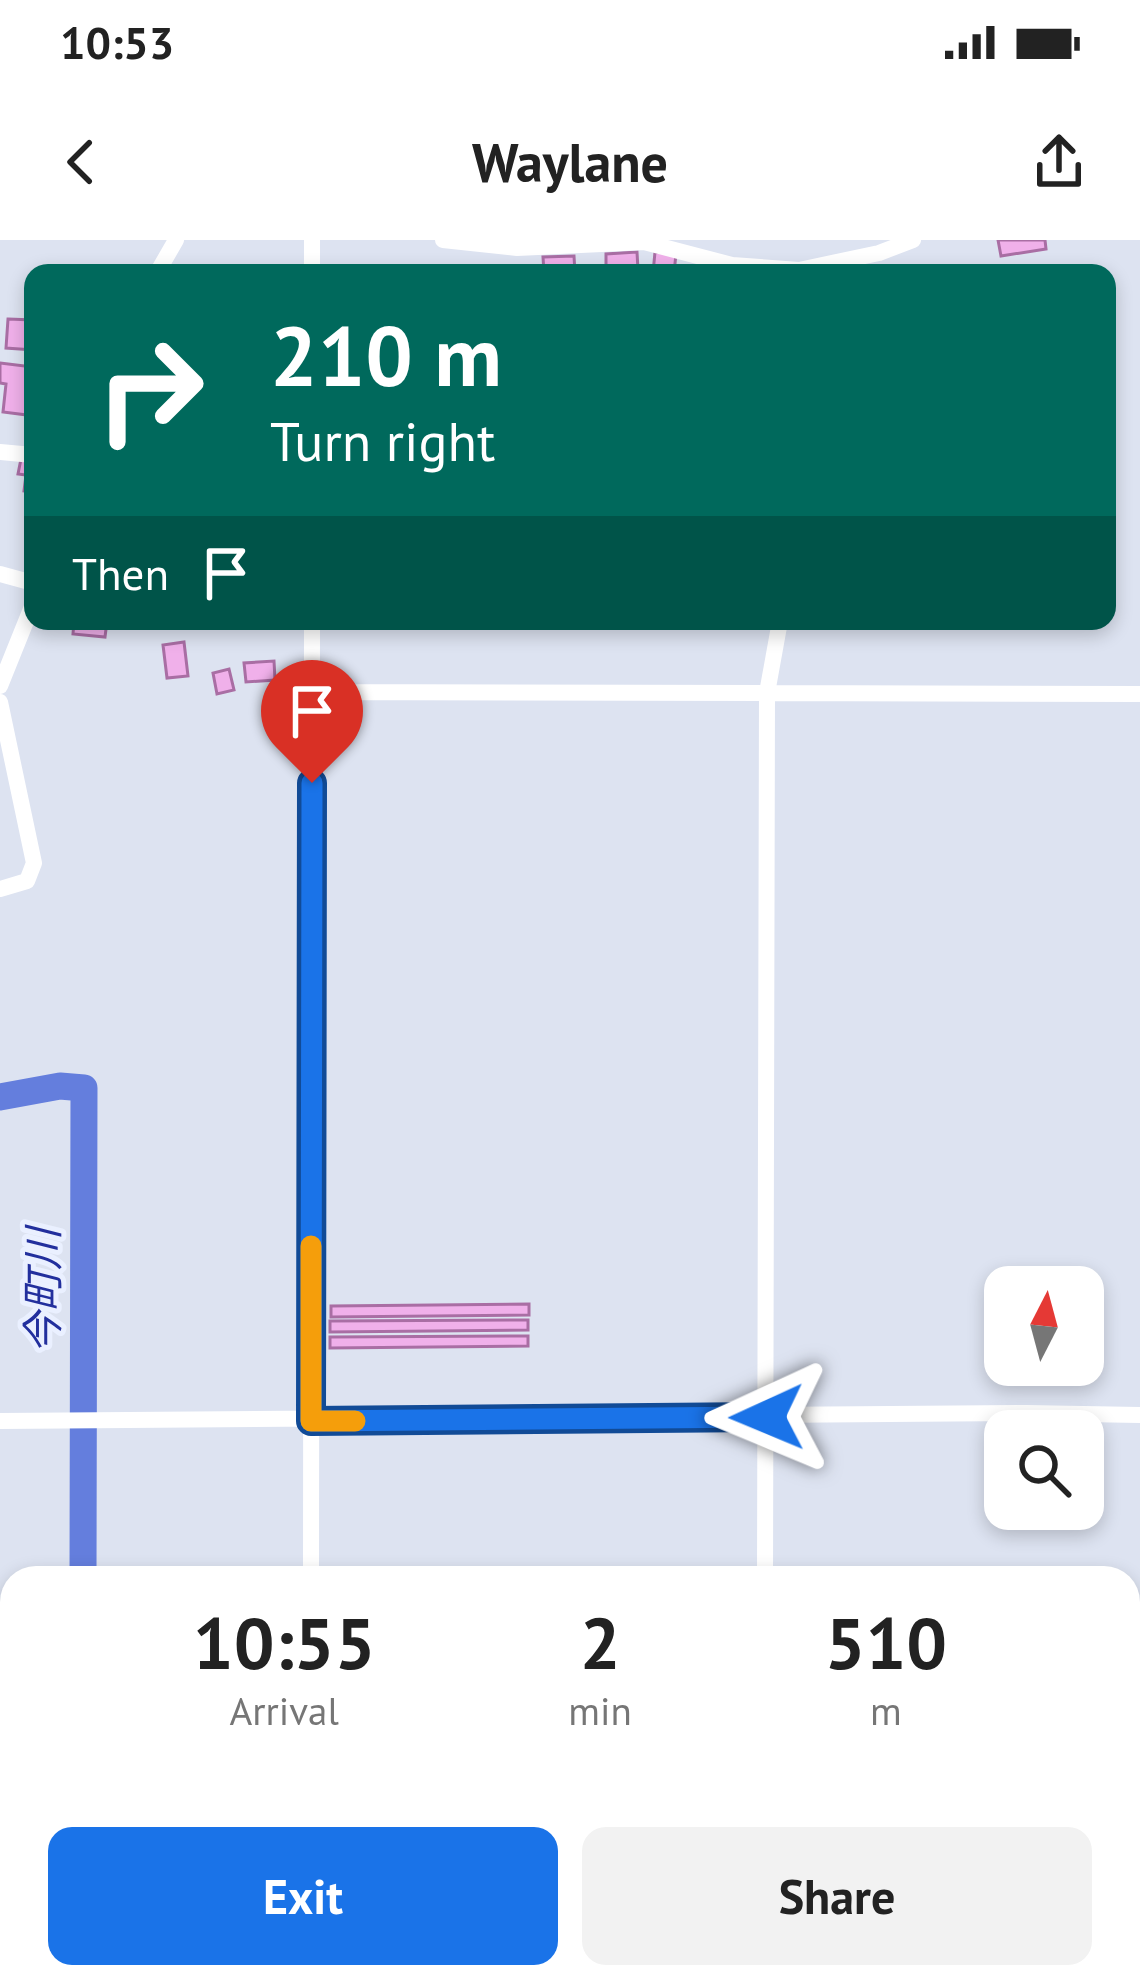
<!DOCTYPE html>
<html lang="en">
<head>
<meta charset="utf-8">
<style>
	body { margin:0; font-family:"PT Sans","Noto Sans JP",sans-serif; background:#f2f2f2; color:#222; height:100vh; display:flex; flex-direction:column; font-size:45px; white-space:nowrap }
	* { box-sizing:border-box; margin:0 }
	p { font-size:39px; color:#767676 }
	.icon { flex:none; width:66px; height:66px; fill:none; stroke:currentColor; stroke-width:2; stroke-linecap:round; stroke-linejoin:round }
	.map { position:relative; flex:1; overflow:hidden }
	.sheet { position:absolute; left:0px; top:1326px; width:1140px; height:423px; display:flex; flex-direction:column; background:#fff; border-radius:36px 36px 0 0; box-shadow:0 6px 18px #0003 }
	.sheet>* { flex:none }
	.top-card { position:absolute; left:24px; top:24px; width:1092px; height:366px; border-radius:24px; box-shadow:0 6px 18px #0003; background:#00695c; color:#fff; overflow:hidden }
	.needle { width:78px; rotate:6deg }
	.tools { position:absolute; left:984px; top:1026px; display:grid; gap:24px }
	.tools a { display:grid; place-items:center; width:120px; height:120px; border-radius:24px; background:#fff; box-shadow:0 6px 18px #0003; font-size:60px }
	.pin { position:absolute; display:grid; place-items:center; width:102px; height:102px; color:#fff; margin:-123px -51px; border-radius:50% 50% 50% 0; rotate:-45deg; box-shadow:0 0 12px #0007 }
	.pin .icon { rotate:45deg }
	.me { position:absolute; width:132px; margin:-66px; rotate:269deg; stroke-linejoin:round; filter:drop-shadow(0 0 9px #0008) }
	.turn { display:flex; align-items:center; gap:42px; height:252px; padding:0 48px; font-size:54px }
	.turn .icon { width:156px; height:156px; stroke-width:2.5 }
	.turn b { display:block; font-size:84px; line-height:102px }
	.then { display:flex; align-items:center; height:114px; padding:0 48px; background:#0003; gap:24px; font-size:45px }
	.eta { display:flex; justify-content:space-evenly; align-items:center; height:204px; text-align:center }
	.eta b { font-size:72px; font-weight:700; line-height:84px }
	.button { display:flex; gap:24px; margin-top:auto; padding:24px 48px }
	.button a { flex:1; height:138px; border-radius:24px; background:#1a73e8; color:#fff; font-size:48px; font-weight:700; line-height:138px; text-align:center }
	.button a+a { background:#f2f2f2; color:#222 }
	.status { display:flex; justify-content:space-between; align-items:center; height:84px; padding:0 60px; background:#fff; direction:ltr }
	.status svg { height:33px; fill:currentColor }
	header { display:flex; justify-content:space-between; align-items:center; height:156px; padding:0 48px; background:#fff; font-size:54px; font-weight:700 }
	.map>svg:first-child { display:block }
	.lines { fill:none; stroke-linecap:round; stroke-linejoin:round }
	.river { stroke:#647edd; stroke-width:27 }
	.building { fill:#f0b0ea; stroke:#a96ea4; stroke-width:3 }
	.street { stroke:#fff; stroke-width:16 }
	.route-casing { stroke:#114b97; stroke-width:30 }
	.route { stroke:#1a73e8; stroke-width:21 }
	.slow { stroke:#f59e0b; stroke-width:21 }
	.labels { text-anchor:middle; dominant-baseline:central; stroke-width:10; stroke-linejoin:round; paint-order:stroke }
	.water-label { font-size:42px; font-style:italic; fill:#222f9d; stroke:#eaf0ff }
</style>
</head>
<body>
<div class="status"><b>10:53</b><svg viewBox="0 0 49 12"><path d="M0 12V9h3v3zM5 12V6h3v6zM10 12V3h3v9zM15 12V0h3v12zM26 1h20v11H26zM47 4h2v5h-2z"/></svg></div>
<header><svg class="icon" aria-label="back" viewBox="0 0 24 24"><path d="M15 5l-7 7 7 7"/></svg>Waylane<svg class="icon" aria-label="share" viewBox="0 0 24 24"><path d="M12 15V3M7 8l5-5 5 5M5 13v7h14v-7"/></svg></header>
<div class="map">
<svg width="1140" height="1747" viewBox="0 0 1140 1747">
	<rect width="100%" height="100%" fill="#dde3f1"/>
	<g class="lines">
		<path class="river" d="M0,857L60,846L84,848L83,1338
			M83,1747V1737"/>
	</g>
	<path class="building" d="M998,0H1045L1046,9L1001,16Z
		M637,12L638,30L606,31V14Z
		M655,12L676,14L674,33H653Z
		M574,16L575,33H544L543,17Z
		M8,79L33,80V110L6,108Z
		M0,123L33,127L27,175L3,172L6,144L0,143Z
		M21,219L32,221L33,252L24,251L26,235L18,234Z
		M74,381H107L105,397L73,394Z
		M184,402L188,436L167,438L163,405Z
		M274,421L275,440L246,442L244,423Z
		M229,429L234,450L217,454L213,433Z
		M529,1064V1075L331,1077V1066Z
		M528,1080V1090L330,1092V1081Z
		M528,1096V1106L330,1108V1097Z"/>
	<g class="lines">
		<path class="street" d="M443,0L517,8L644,2L732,25L799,30L879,13L913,0
			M157,33L176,0
			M312,33V0
			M0,212L33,215
			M0,334L33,343
			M0,446L33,364
			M312,452L1140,454
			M0,462L34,623L27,641L0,649
			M0,1181L1026,1173L1140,1175
			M311,1338L312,381
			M765,1338L767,453L780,381
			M764,1737V1747
			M310,1747V1737"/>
	</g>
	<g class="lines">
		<g class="route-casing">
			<path id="route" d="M312,543L311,1181L767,1177"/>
		</g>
		<use href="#route" class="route"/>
		<path class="slow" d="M311,1006V1181H355"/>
	</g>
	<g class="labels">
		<g class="water-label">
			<text transform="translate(42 1051) rotate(-90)">今町川</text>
		</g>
	</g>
</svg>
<div class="tools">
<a><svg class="needle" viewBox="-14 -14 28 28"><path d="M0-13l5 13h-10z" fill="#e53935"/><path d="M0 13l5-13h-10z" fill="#767676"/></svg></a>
<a><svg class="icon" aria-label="search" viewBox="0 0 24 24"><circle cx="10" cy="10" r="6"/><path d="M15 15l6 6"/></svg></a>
</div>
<div class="pin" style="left:312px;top:543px;background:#d93025"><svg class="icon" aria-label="arrive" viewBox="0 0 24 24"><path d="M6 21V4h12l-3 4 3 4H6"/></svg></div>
<svg class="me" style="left:767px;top:1177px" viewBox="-20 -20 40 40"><path d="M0-17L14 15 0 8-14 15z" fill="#1a73e8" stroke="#fff" stroke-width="4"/></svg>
<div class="top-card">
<div class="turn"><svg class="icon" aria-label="right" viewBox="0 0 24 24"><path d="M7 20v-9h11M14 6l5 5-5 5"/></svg><div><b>210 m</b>Turn right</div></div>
<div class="then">Then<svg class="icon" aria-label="arrive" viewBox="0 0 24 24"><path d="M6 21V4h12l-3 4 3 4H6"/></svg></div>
</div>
<section class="sheet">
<div class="eta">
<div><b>10:55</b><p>Arrival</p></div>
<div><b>2</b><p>min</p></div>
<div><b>510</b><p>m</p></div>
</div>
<div class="button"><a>Exit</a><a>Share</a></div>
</section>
</div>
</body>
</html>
